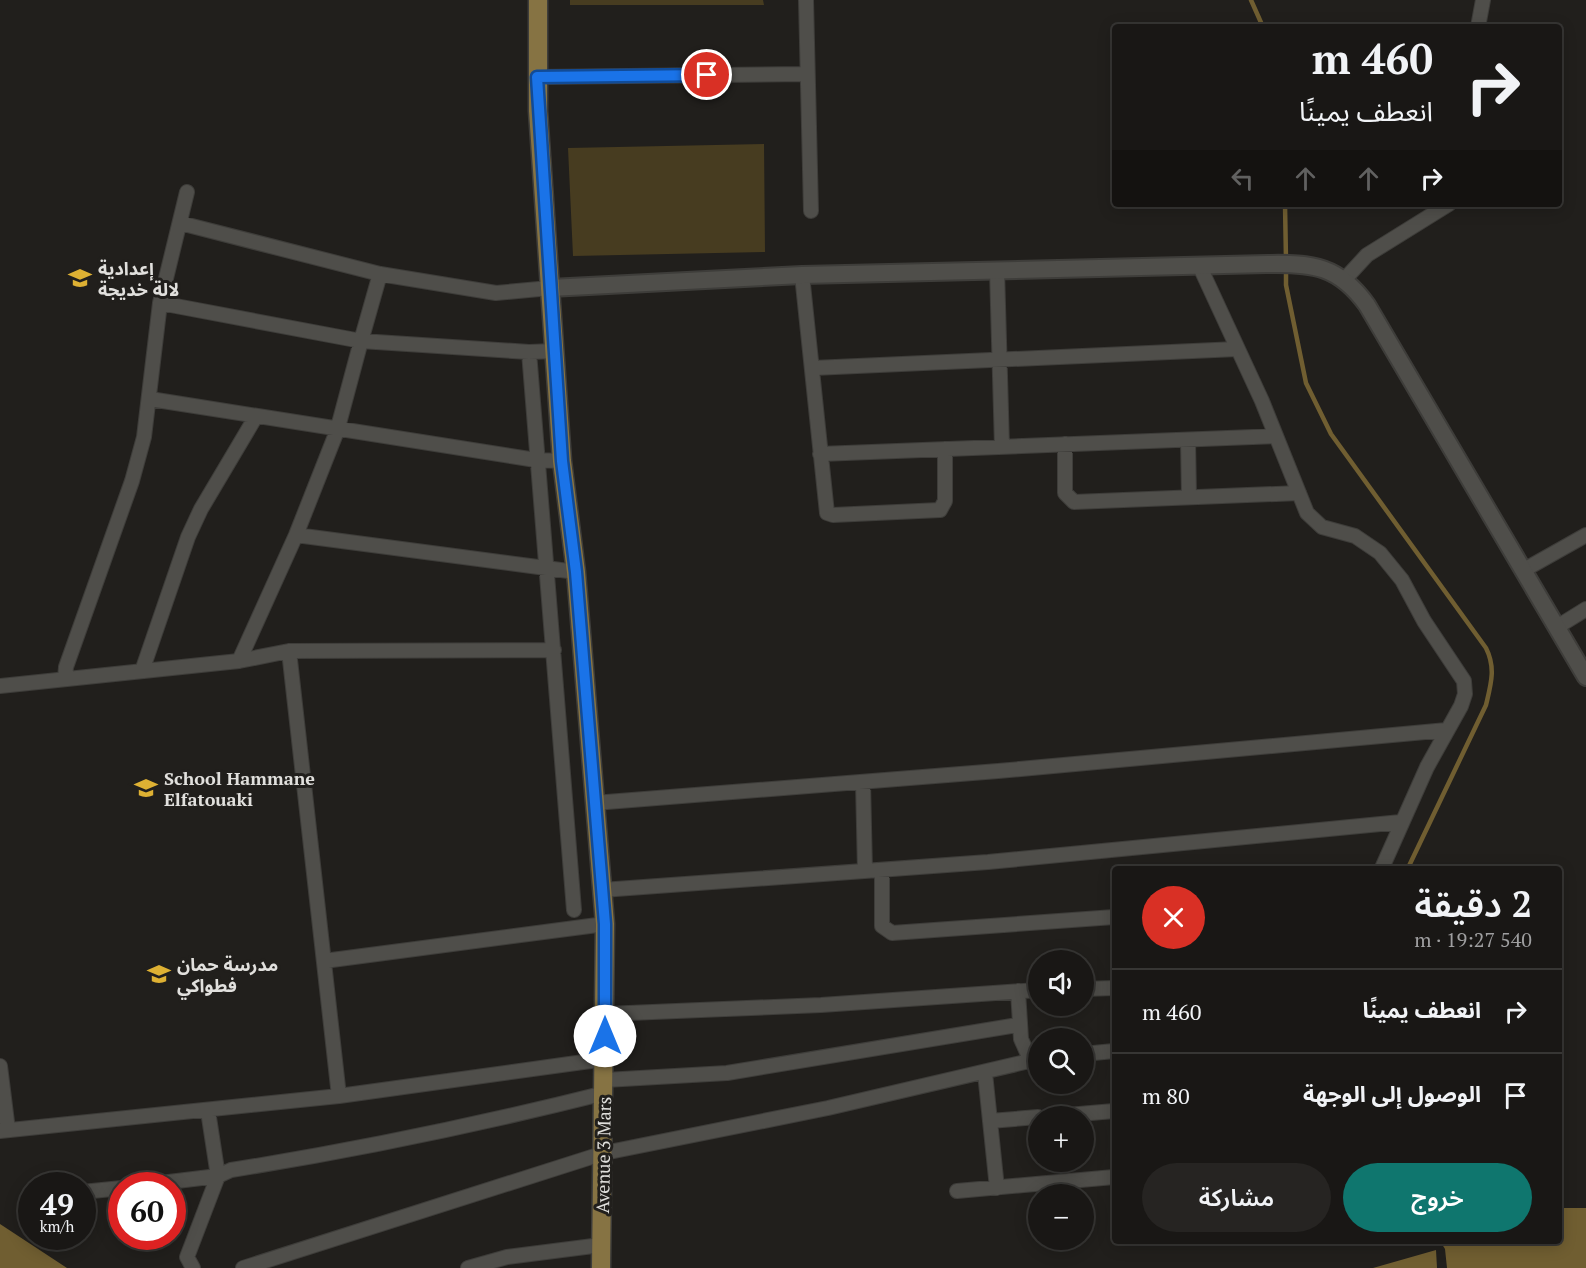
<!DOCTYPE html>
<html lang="ar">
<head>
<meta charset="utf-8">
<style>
	body { margin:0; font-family:"PT Serif","Noto Sans Arabic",serif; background:#262422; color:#f1f3f6; direction:rtl; height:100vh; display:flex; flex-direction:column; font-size:22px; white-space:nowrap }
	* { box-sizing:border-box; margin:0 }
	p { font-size:20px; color:#9f9fa0 }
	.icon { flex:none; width:33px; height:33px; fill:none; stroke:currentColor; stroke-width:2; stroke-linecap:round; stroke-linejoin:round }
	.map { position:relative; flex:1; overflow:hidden; direction:ltr }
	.drawer { position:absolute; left:1112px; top:866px; width:450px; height:378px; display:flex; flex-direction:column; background:#191715; border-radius:6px; box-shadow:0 3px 15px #0003,0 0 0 2px #373634; direction:rtl }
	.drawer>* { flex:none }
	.top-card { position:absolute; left:1112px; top:24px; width:450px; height:183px; border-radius:6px; box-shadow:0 3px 15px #0003,0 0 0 2px #373634; direction:rtl; background:#191715; color:#f1f3f6; overflow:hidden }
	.fabs { position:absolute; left:1028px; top:950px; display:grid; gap:12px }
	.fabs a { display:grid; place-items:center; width:66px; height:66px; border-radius:50%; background:#191715; box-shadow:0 3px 15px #0003,0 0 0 2px #373634; font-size:30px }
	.speed { position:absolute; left:18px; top:1172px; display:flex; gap:12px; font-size:30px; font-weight:700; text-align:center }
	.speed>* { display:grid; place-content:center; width:78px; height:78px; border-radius:50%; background:#191715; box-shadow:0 3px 15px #0003,0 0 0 2px #373634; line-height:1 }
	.speed small { font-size:15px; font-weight:400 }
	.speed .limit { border:9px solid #d22; background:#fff; color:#111 }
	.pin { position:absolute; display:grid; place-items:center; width:51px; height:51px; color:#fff; margin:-26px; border:3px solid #fff; border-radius:50%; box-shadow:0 2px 6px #0007 }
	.me { position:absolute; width:66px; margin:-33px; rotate:0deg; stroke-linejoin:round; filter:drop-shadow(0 0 4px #0008) }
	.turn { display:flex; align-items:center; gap:21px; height:126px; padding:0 30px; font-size:27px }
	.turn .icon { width:78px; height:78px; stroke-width:2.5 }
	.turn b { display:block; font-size:42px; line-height:51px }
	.lanes { display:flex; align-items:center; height:57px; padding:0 30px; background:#0003; justify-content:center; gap:30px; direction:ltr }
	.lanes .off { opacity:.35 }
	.round { display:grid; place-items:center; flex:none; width:63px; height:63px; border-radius:32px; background:#262422 }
	.summary { display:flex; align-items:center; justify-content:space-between; height:102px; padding:0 30px }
	h1 { font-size:36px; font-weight:600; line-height:45px }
	.primary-button { display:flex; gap:12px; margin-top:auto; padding:12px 30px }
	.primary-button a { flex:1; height:69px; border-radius:36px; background:#0f766e; color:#fff; font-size:24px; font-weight:600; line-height:69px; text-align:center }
	.primary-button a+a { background:#262422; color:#f1f3f6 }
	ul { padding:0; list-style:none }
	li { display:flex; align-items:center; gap:18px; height:84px; padding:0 30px; border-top:2px solid #373634 }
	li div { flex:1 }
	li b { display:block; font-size:22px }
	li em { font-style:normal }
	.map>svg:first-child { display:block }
	.green { fill:#473c20 }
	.water { fill:#705e31 }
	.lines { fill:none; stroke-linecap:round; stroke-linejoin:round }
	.stream { stroke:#705e31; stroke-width:4.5 }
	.minor-casing { stroke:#3e3d3a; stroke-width:16 }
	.tertiary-casing { stroke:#3e3d3a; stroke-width:20 }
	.primary-casing { stroke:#3e3d3a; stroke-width:21 }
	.minor { stroke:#4f4e4a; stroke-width:14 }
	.tertiary { stroke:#4f4e4a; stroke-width:16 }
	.primary { stroke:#867343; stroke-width:18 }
	.route-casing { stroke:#114b97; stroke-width:15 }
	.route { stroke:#1a73e8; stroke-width:10 }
	.labels { text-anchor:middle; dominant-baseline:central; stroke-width:6; stroke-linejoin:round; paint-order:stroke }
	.poi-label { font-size:18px; font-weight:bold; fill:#e1e0dd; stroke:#211f1c; text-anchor:start }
	.street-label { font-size:18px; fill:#e1e0dd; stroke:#211f1c }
</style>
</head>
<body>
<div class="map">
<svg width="1586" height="1268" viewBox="0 0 1586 1268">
	<rect width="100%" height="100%" fill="#211f1c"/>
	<path class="green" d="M570,0H763L764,5H570Z
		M764,144L765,252L573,256L568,148Z"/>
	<path class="water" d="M1559,1208H1586V1268H1447L1445,1249L1440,1241L1558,1240Z
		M0,1224L67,1268H0Z
		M1436,1250L1437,1268H1373Z"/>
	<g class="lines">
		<path class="stream" d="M1251,0L1263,27
			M1285,204L1286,260
			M1286,268V285L1306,383L1331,434L1486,648C1496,668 1491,684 1486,705L1408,868"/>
		<g class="minor-casing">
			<path id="minor" d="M806,0L811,211
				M1478,27L1483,0
				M537,77L807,74
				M180,223L380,274L496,293L550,288
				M1200,267L1262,401L1307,513L1322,527L1355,536L1380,553L1402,580L1424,621L1464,681L1465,694L1461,706L1427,767L1382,868
				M997,270L1002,447
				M380,274L361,341L529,352L555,351
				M802,275L827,513L833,515L940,510L945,501V449
				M1344,280L1367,255L1449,204
				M160,303L361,341L337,431L296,535L239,661
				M529,352L574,910
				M813,368L1237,349
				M150,399L536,460L562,461
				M1188,440L1189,497
				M1065,444V493L1074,502L1299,493
				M820,454L1276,436
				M296,535L576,572
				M1524,570L1586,535
				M1557,627L1586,609
				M289,651L339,1096
				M142,671L188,537L201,509L255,418
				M65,679L66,667L132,481L144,437L160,303L187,192
				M0,686L239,661L289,651L554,650
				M863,782L865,871
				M594,803L998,771L1447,730
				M882,871V926L892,933L1114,917
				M602,890L988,862L1401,822
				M324,961L605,924
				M1083,989L1114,988
				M1018,991L1021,1039L1030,1059
				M605,1014L821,1005L1038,990
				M1083,1054L1114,1051
				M0,1066L8,1130
				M985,1073L997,1188
				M605,1080L727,1073L1018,1025
				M208,1111L218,1176L231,1170C357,1150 481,1124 605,1093
				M1056,1116L1114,1111
				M990,1121L1038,1117
				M0,1131L339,1096L605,1059
				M144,1185L218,1176L187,1257L193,1268
				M957,1191L1114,1177
				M82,1192L122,1188
				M243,1268L604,1153L828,1108L1038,1059
				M468,1268L507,1257L601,1245"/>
		</g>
		<g class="tertiary-casing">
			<path id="tertiary" d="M550,288L802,275L1267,264C1313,263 1339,266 1367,305L1586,677"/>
		</g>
		<g class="primary-casing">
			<path id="primary" d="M538,0V111L550,288L562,461L576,572L605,924L601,1268"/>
		</g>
		<use href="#minor" class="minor"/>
		<use href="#tertiary" class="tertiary"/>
		<use href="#primary" class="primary"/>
	</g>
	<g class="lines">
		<g class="route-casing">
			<path id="route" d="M605,1036V924L576,572L562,461L537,77L707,75"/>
		</g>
		<use href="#route" class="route"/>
	</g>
	<defs>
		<g id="school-bare" transform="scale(1.8)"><path d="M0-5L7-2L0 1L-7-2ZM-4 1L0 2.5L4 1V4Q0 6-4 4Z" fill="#deb133" stroke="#211f1c" stroke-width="2.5" paint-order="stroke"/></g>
	</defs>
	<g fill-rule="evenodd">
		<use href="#school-bare" x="80" y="278"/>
		<use href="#school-bare" x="146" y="788"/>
		<use href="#school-bare" x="159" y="974"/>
	</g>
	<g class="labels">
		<g class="poi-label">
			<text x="98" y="268">إعدادية<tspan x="98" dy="21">لالة خديجة</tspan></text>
			<text x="164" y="778">School Hammane<tspan x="164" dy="21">Elfatouaki</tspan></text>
			<text x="177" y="964">مدرسة حمان<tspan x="177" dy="21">فطواكي</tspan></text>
		</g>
		<g class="street-label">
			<text transform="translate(603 1155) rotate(-89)">Avenue 3 Mars</text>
		</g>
	</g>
</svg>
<div class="fabs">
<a><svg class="icon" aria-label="sound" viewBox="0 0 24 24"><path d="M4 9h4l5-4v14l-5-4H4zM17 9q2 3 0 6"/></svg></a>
<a><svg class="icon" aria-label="search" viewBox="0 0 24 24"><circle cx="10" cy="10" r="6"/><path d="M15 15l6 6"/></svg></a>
<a>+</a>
<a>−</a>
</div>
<div class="speed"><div>49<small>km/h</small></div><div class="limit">60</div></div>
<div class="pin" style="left:707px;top:75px;background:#d93025"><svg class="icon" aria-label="arrive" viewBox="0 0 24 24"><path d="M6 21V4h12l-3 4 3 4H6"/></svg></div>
<svg class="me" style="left:605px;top:1036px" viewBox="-20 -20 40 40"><circle r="19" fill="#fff"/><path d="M0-13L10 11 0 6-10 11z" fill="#1a73e8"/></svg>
<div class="top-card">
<div class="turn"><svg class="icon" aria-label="right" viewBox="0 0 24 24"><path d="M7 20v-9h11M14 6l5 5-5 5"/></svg><div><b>460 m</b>انعطف يمينًا</div></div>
<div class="lanes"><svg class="icon off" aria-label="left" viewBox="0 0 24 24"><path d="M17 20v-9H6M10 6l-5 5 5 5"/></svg><svg class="icon off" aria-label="ahead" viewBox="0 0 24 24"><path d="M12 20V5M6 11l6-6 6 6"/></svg><svg class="icon off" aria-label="ahead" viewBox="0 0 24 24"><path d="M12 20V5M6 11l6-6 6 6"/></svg><svg class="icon" aria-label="right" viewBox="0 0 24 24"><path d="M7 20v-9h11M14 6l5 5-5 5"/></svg></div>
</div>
<section class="drawer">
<div class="summary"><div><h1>2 دقيقة</h1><p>540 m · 19:27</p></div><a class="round" style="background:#d93025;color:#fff"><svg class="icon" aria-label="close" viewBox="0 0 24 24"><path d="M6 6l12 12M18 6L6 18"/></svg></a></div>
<ul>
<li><svg class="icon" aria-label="right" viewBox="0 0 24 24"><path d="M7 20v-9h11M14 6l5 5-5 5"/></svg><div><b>انعطف يمينًا</b></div><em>460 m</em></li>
<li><svg class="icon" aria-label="arrive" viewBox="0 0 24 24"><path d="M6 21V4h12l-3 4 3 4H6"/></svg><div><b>الوصول إلى الوجهة</b></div><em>80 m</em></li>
</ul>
<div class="primary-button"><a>خروج</a><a>مشاركة</a></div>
</section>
</div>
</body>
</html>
